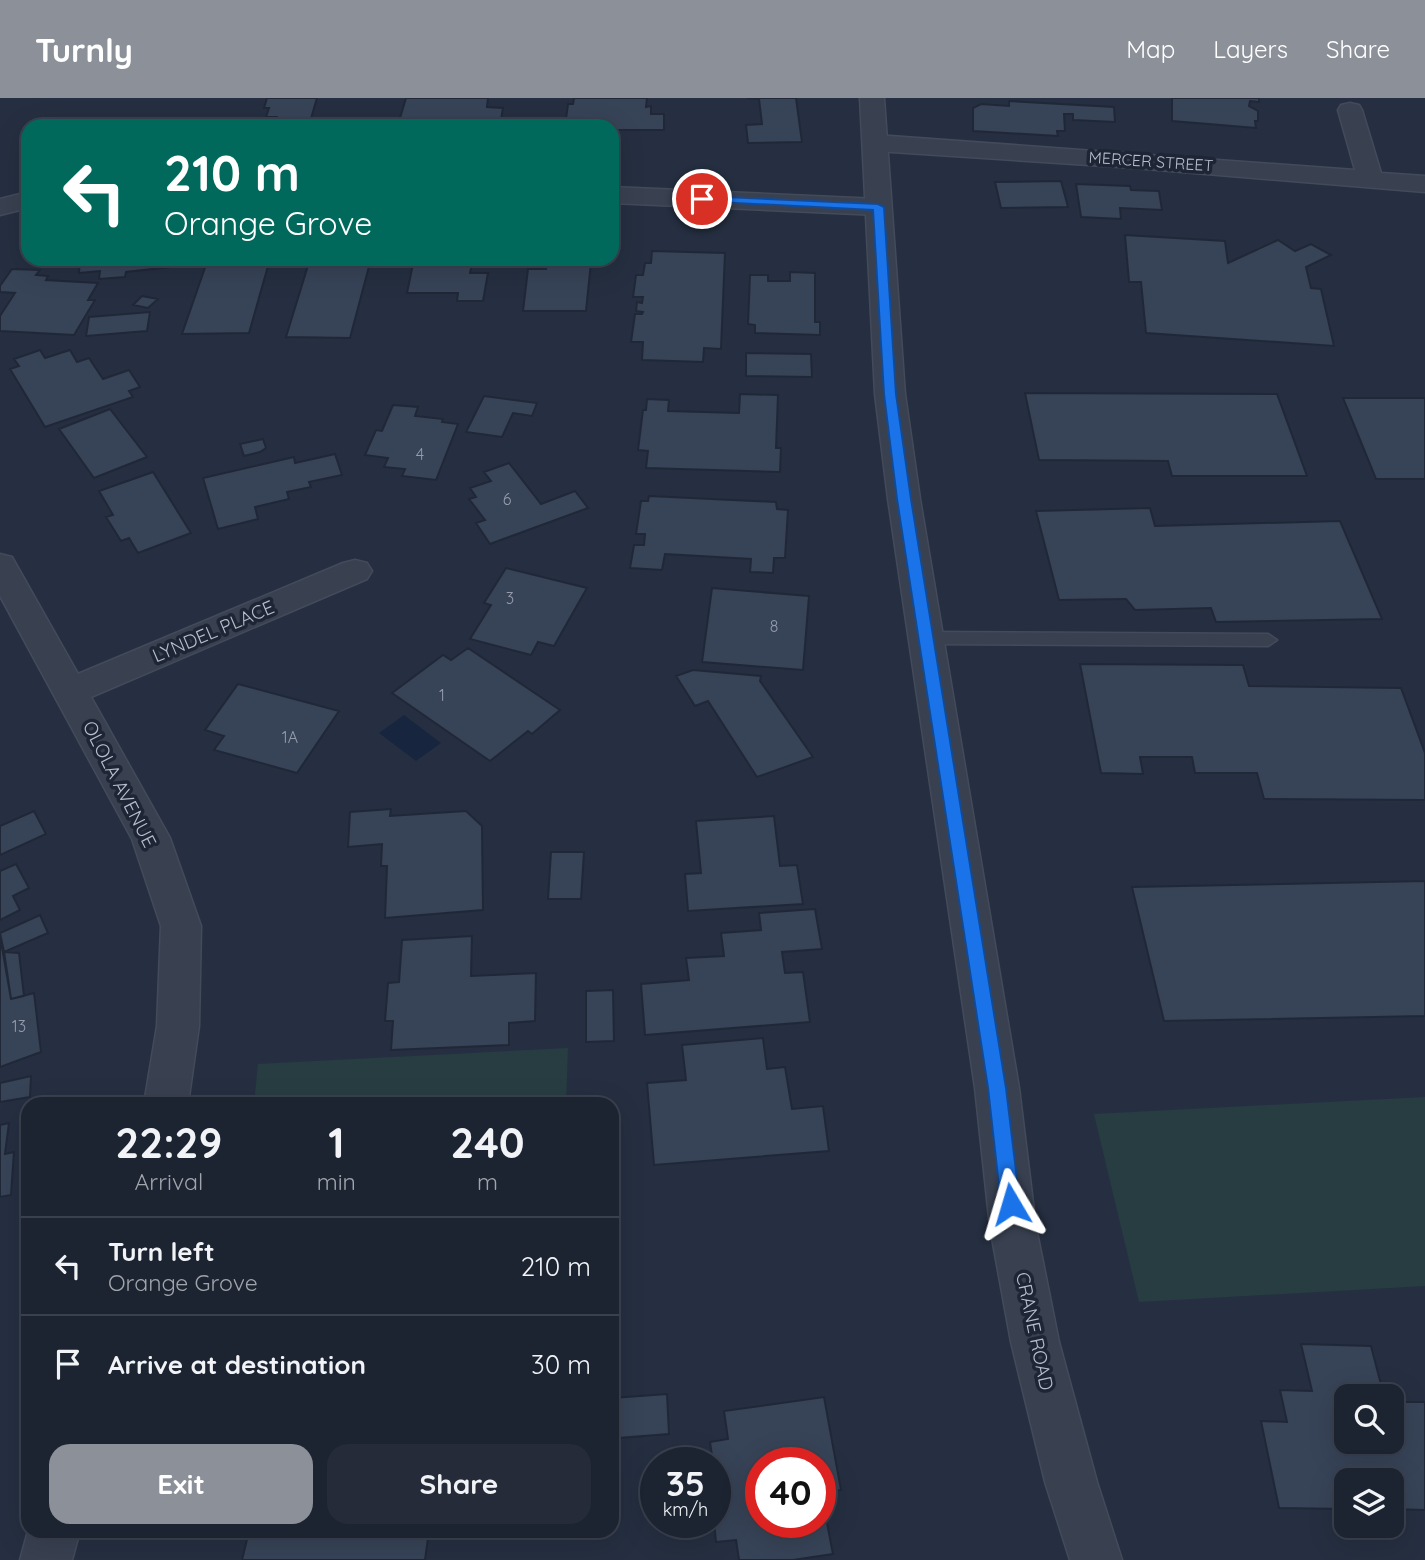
<!DOCTYPE html>
<html lang="en">
<head>
<meta charset="utf-8">
<style>
	body { margin:0; font-family:Quicksand,sans-serif; background:#252b39; color:#f1f3f6; height:100vh; display:flex; flex-direction:column; font-size:26px; white-space:nowrap }
	* { box-sizing:border-box; margin:0 }
	p { font-size:23px; color:#a0a4ab }
	.icon { flex:none; width:38px; height:38px; fill:none; stroke:currentColor; stroke-width:2; stroke-linecap:round; stroke-linejoin:round }
	.map { position:relative; flex:1; overflow:hidden }
	.panel { position:absolute; left:21px; top:999px; width:598px; height:441px; display:flex; flex-direction:column; background:#1c2331; border-radius:21px; box-shadow:0 7px 28px #0002,0 0 0 2px #3a404d }
	.panel>* { flex:none }
	.hud { position:absolute; left:21px; top:21px; width:598px; height:147px; border-radius:21px; box-shadow:0 7px 28px #0002,0 0 0 2px #3a404d; background:#00695c; color:#fff; overflow:hidden }
	.fabs { position:absolute; left:1334px; top:1286px; display:grid; gap:14px }
	.fabs a { display:grid; place-items:center; width:70px; height:70px; border-radius:14px; background:#1c2331; box-shadow:0 7px 28px #0002,0 0 0 2px #3a404d; font-size:35px }
	.speed { position:absolute; left:640px; top:1349px; display:flex; gap:14px; font-size:35px; font-weight:700; text-align:center }
	.speed>* { display:grid; place-content:center; width:91px; height:91px; border-radius:50%; background:#1c2331; box-shadow:0 7px 28px #0002,0 0 0 2px #3a404d; line-height:1 }
	.speed small { font-size:18px; font-weight:400 }
	.speed .limit { border:10px solid #d22; background:#fff; color:#111 }
	.pin { position:absolute; display:grid; place-items:center; width:60px; height:60px; color:#fff; margin:-30px; border:4px solid #fff; border-radius:50%; box-shadow:0 2px 7px #0007 }
	.me { position:absolute; width:77px; margin:-38px; rotate:353deg; stroke-linejoin:round; filter:drop-shadow(0 0 5px #0008) }
	.turn { display:flex; align-items:center; gap:24px; height:147px; padding:0 28px; font-size:32px }
	.turn .icon { width:91px; height:91px; stroke-width:2.5 }
	.turn b { display:block; font-size:49px; line-height:60px }
	.eta { display:flex; justify-content:space-evenly; align-items:center; height:119px; text-align:center }
	.eta b { font-size:42px; font-weight:800; line-height:49px }
	.primary-button { display:flex; gap:14px; margin-top:auto; padding:14px 28px }
	.primary-button a { flex:1; height:80px; border-radius:21px; background:#8c9099; color:#fff; font-size:28px; font-weight:800; line-height:80px; text-align:center }
	.primary-button a+a { background:#252b39; color:#f1f3f6 }
	ul { padding:0; list-style:none }
	li { display:flex; align-items:center; gap:21px; height:98px; padding:0 28px; border-top:2px solid #3a404d }
	li div { flex:1 }
	li b { display:block; font-size:26px }
	li em { font-style:normal }
	header { display:flex; align-items:center; gap:42px; box-sizing:border-box; height:98px; padding:0 35px; background:#8c9099; color:#fff }
	header strong { font-size:33px }
	nav { display:flex; gap:38px; margin-inline-start:auto; font-size:24px }
	.map>svg:first-child { display:block }
	.green { fill:#273d42 }
	.water { fill:#18253f }
	.building { fill:#374357; stroke:#202838; stroke-width:2; fill-rule:evenodd }
	.lines { fill:none; stroke-linecap:round; stroke-linejoin:round }
	.service-casing { stroke:#434a5a; stroke-width:3 }
	.minor-casing { stroke:#434a5a; stroke-width:3 }
	.tertiary-casing { stroke:#434a5a; stroke-width:3 }
	.service { fill:#394151; fill-rule:evenodd }
	.minor { fill:#394151; fill-rule:evenodd }
	.tertiary { fill:#394151; fill-rule:evenodd }
	.route { fill:#1a73e8; stroke:#114b97; stroke-width:2 }
	.labels { text-anchor:middle; dominant-baseline:central; stroke-width:7; stroke-linejoin:round; paint-order:stroke }
	.far-street-label { font-size:16px; fill:#b6bdcb; stroke:#1e2636 }
	.number-label { font-size:16px; fill:#949cac }
	.street-label { font-size:19px; fill:#b6bdcb; stroke:#1e2636 }
</style>
</head>
<body>
<header>
<strong>Turnly</strong>
<nav><a>Map</a><a>Layers</a><a>Share</a></nav>
</header>
<div class="map">
<svg width="1425" height="1462" viewBox="0 0 1425 1462">
	<rect width="100%" height="100%" fill="#252f41"/>
	<path class="green" d="M568,950L566,1006H254L258,966Z
		M1425,999V1188L1139,1204L1094,1016Z"/>
	<path class="water" d="M404,617L441,645L416,663L379,635Z"/>
	<path class="building" d="M267,0H317L310,24H276L277,19H266L269,10H264Z
		M406,0H488L487,9L503,10L500,27L403,28L405,20H400Z
		M574,0H647L646,9L651,8V16H664V32H612V28H565L568,6H573Z
		M747,0H796L802,44L748,45L746,27L762,26L759,1Z
		M1172,0H1259V4L1250,3L1249,8L1258,13V23H1255L1256,30L1172,23Z
		M1009,3L1114,9L1115,24L1073,22V16H1064L1065,33H1057L1058,38L973,33V10L981,6L1009,8Z
		M1061,83L1068,109L1001,110L995,84Z
		M1076,86L1130,88L1131,92L1159,93L1162,112L1120,110L1121,121L1081,119Z
		M1125,137L1225,143L1228,165L1278,142L1295,153L1311,146L1331,157L1306,169L1311,190L1321,191L1334,248L1146,235L1141,184H1129Z
		M652,153L725,155L721,251L704,250L703,264L642,262L643,244H631L635,216H642L643,214L636,213L637,204L642,205L643,199H633L636,177H643L645,165H651Z
		M80,161H171L170,169L126,174L125,179L99,181L100,173L79,175Z
		M208,161H270L249,235L182,236Z
		M310,161H371L350,240L286,239Z
		M414,161H473L470,175H488L483,203H457L458,195H407Z
		M547,164H591L586,213H523L528,171H546Z
		M12,171L40,172L36,177L48,178L46,182L98,185L88,202H95L74,237L0,233V218L15,195L0,194V188Z
		M790,174L815,175V224H820V237L755,235V227L748,226L750,177H768V183H790Z
		M142,198L158,201L148,210L133,207Z
		M150,214L147,233L86,238L89,219Z
		M40,252L45,260L70,252L77,264L89,260L103,281L129,272L140,289L129,293L133,299L45,329L10,271L19,268L14,261Z
		M746,255L811,256L812,279L746,278Z
		M1025,295L1277,296L1307,378H1172L1168,363L1039,362Z
		M740,296L778,297L776,350H781L780,374L646,370L648,353L638,352L643,312H646L647,301L669,302L668,313L739,315Z
		M484,298L537,305L532,318L513,315L502,339L466,334Z
		M1343,300H1425V381H1376Z
		M393,307L418,309L415,318L443,321L442,324L458,326L436,382L402,378L405,371L384,369L388,360L365,357L376,332L382,333Z
		M110,311L147,359L94,380L59,331Z
		M263,341L266,350L260,354L244,358L240,346Z
		M335,356L342,377L309,384L311,389L287,394L289,401L255,409L258,421L218,431L203,380L294,359L295,365Z
		M509,365L541,406L575,393L588,410L490,446L476,425L485,422L469,401L476,399L470,390L491,383L484,374Z
		M153,374L191,435L138,455L129,440L121,443L106,419L113,417L99,393Z
		M649,398L776,404L777,411L788,412L785,460H774L773,475L750,474L751,461L665,456L662,472L630,470L634,447H644L645,436H636L641,403H648Z
		M1150,410L1155,428L1340,423L1382,521L1216,524L1211,510L1135,512L1126,501L1059,502L1036,413Z
		M506,470L587,490L554,548L538,544L531,557L470,541L491,507L484,505Z
		M712,490L809,498L803,572L702,564Z
		M468,550L560,612L532,636L528,633L490,663L392,595L443,557L451,562Z
		M1080,566L1243,567L1249,588L1401,590L1425,655V702L1264,701L1257,675H1195L1192,659H1140L1143,676L1101,675Z
		M693,572L761,578L760,583L813,659L757,679L708,603L695,608L676,578Z
		M238,586L339,613L297,675L214,652L224,638L205,632Z
		M391,711L390,718L466,713L482,728L483,812L385,820L387,768H381L382,746L348,749L350,714Z
		M34,713L46,736L0,757V728Z
		M774,718L780,768L797,767L803,806L688,813L685,776L701,775L696,723Z
		M551,754H584L581,801H548Z
		M16,766L29,790L13,798L20,812L0,822V773Z
		M1425,783V918L1164,923L1132,789Z
		M815,811L822,851L782,854L785,875L803,874L810,924L645,937L641,886L689,882L686,860L724,858L721,835L761,832L759,815Z
		M40,817L48,835L4,854L0,835Z
		M0,838L11,901L34,895L41,954L0,969Z
		M472,838L471,878L536,875L535,923L509,925V947L391,952L393,923H385L388,885L399,884L402,842Z
		M4,854L19,855L24,898L11,901Z
		M613,892L614,943L586,944V893Z
		M763,940L767,971L785,969L792,1011L823,1008L829,1053L654,1067L647,985L686,982L682,947Z
		M31,978L30,999L0,1004V985Z
		M9,1025L5,1056L14,1054L11,1097L0,1099V1027Z
		M1301,1246L1371,1248L1384,1298H1346V1344H1391V1304H1425V1412L1391,1411V1382H1346V1411L1279,1410L1261,1323L1287,1324L1280,1292L1312,1293Z
		M667,1296L669,1336L619,1340L620,1379H612V1300Z
		M824,1299L841,1392L821,1394L833,1456L793,1462H739L736,1442L716,1444L714,1424L716,1412H719L716,1365H713L710,1344L728,1341L724,1313ZM761,1365H821V1424H761Z
		M249,1433H429L425,1462H242Z"/>
	<g class="lines">
		<g class="service-casing">
			<path id="service" d="M926,534L1268,536L1277,542L1268,548L926,546L917,540Z"/>
		</g>
		<g class="minor-casing">
			<path id="minor" d="M1350,5L1359,7L1362,12L1381,75L1425,78V94L1134,70L876,53L867,50L863,45L867,40L876,37L1355,72L1338,12L1341,7Z
				M612,89L878,101L887,103L891,109L887,115L878,117L612,105Z
				M28,94V110L0,117V101Z
				M0,456L12,459L78,576L343,465L355,462L367,465L372,473L367,481L91,599L170,740L201,828L199,928L188,1006H144L157,928L161,828L132,741L0,498Z
				M28,1433H80L72,1462H20Z"/>
		</g>
		<g class="tertiary-casing">
			<path id="tertiary" d="M860,0H884L905,296L920,401L1019,990L1036,1129L1059,1244L1097,1384L1122,1462H1070L1045,1384L1011,1244L990,1129L975,990L888,401L875,296Z"/>
		</g>
		<use href="#service" class="service"/>
		<use href="#minor" class="minor"/>
		<use href="#tertiary" class="tertiary"/>
	</g>
	<path class="route" d="M702,98L878,106L884,109L896,296L911,401L1006,990L1020,1106L1017,1113L1011,1115L1004,1113L1001,1106L988,990L897,401L884,296L873,112L698,103V99Z"/>
	<g class="labels">
		<g class="far-street-label">
			<text transform="translate(1151 63) rotate(4)">MERCER STREET</text>
		</g>
		<g class="number-label">
			<text x="420" y="356">4</text>
			<text x="507" y="401">6</text>
			<text x="510" y="500">3</text>
			<text x="774" y="528">8</text>
			<text x="442" y="597">1</text>
			<text x="290" y="639">1A</text>
			<text x="19" y="928">13</text>
		</g>
		<g class="street-label">
			<text transform="translate(213 533) rotate(-23)">LYNDEL PLACE</text>
			<text transform="translate(120 686) rotate(63)">OLOLA AVENUE</text>
			<text transform="translate(1035 1233) rotate(78)">CRANE ROAD</text>
		</g>
	</g>
</svg>
<div class="fabs">
<a><svg class="icon" aria-label="search" viewBox="0 0 24 24"><circle cx="10" cy="10" r="6"/><path d="M15 15l6 6"/></svg></a>
<a><svg class="icon" aria-label="layers" viewBox="0 0 24 24"><path d="M12 4l9 5-9 5-9-5zM3 14l9 5 9-5"/></svg></a>
</div>
<div class="speed"><div>35<small>km/h</small></div><div class="limit">40</div></div>
<div class="pin" style="left:702px;top:101px;background:#d93025"><svg class="icon" aria-label="arrive" viewBox="0 0 24 24"><path d="M6 21V4h12l-3 4 3 4H6"/></svg></div>
<svg class="me" style="left:1011px;top:1106px" viewBox="-20 -20 40 40"><path d="M0-17L14 15 0 8-14 15z" fill="#1a73e8" stroke="#fff" stroke-width="4"/></svg>
<div class="hud">
<div class="turn"><svg class="icon" aria-label="left" viewBox="0 0 24 24"><path d="M17 20v-9H6M10 6l-5 5 5 5"/></svg><div><b>210 m</b>Orange Grove</div></div>
</div>
<section class="panel">
<div class="eta">
<div><b>22:29</b><p>Arrival</p></div>
<div><b>1</b><p>min</p></div>
<div><b>240</b><p>m</p></div>
</div>
<ul>
<li><svg class="icon" aria-label="left" viewBox="0 0 24 24"><path d="M17 20v-9H6M10 6l-5 5 5 5"/></svg><div><b>Turn left</b><p>Orange Grove</p></div><em>210 m</em></li>
<li><svg class="icon" aria-label="arrive" viewBox="0 0 24 24"><path d="M6 21V4h12l-3 4 3 4H6"/></svg><div><b>Arrive at destination</b></div><em>30 m</em></li>
</ul>
<div class="primary-button"><a>Exit</a><a>Share</a></div>
</section>
</div>
</body>
</html>
